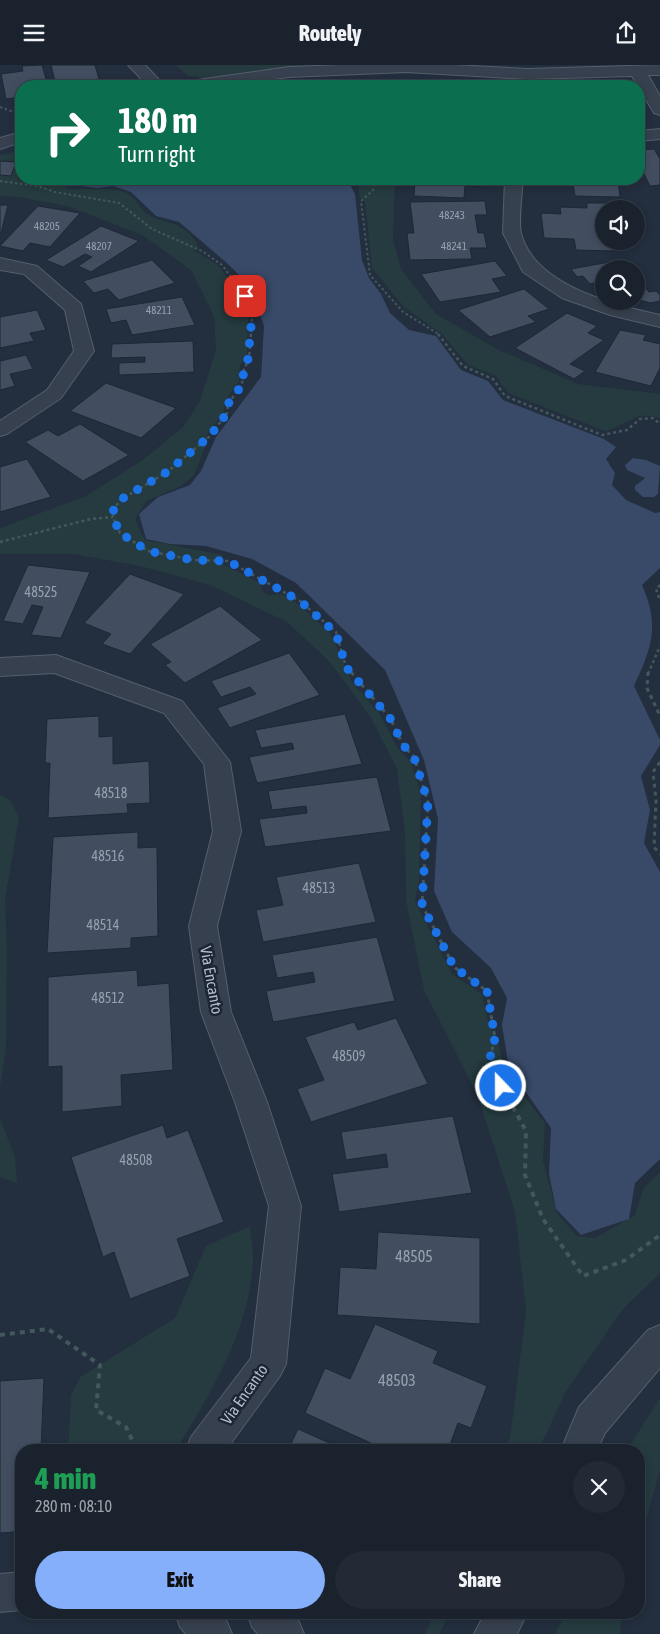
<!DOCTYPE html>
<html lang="en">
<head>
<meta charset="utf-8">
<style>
	body { margin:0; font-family:"Asap Condensed",sans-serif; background:#232a36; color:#f1f3f6; height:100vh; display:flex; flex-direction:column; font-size:19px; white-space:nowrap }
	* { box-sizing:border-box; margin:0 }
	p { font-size:16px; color:#9fa4aa }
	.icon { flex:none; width:28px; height:28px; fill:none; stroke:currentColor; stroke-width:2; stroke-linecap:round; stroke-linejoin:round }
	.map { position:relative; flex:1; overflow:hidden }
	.details { position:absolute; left:15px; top:1379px; width:630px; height:175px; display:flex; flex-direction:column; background:#1a222e; border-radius:20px; box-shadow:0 2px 8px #0003,0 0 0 1px #383f4a }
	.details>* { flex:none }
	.guide { position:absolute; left:15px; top:15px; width:630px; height:105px; border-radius:20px; box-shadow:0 2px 8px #0003,0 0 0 1px #383f4a; background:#0b6e4f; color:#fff; overflow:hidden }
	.fabs { position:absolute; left:595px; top:135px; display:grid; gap:10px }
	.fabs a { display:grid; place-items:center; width:50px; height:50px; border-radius:50%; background:#1a222e; box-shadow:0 2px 8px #0003,0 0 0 1px #383f4a; font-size:25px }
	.pin { position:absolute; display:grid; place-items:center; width:42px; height:42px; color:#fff; margin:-21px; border-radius:10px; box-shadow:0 2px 8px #0006 }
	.me { position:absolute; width:55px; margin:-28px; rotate:338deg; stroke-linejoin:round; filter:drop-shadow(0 0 4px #0008) }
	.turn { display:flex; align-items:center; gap:18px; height:105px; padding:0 20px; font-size:22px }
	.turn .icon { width:65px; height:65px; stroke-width:2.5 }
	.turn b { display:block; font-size:35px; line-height:42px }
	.round { display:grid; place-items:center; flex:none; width:52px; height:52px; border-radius:26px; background:#232a36 }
	.overview { display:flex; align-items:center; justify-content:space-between; height:85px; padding:0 20px }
	h1 { font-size:30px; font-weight:800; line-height:38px; color:#1e9e55 }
	.action { display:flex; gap:10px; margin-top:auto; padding:10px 20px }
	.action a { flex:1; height:58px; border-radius:30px; background:#86affb; color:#111; font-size:20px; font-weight:800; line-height:58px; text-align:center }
	.action a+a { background:#232a36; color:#f1f3f6 }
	header { display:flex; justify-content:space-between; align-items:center; height:65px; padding:0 20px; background:#1a222e; font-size:22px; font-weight:800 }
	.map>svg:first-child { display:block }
	.green { fill:#253b3f }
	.water { fill:#384a68 }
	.building { fill:#424d60; stroke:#1e2735 }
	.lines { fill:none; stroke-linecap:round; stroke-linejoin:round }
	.minor-casing { stroke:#555e6c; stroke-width:2 }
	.path-far3 { stroke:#43585c; stroke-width:2; stroke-dasharray:2.5 2.5; stroke-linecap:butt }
	.path-far2 { stroke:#43585c; stroke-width:2.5; stroke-dasharray:3 3; stroke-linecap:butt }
	.path-far1 { stroke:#43585c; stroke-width:3; stroke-dasharray:4 4; stroke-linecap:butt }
	.path { stroke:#43585c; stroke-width:4; stroke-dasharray:5 5; stroke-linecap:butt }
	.minor { fill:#37404e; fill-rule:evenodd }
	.route { stroke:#1a73e8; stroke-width:9; stroke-dasharray:0 16.2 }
	.labels { text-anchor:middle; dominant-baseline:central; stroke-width:5; stroke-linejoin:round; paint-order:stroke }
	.far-number-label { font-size:11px; fill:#97a0af }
	.number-label { font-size:14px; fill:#97a0af }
	.street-label { font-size:16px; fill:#b3bbc9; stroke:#1c2533 }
	.near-number-label { font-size:16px; fill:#97a0af }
</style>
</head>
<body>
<header><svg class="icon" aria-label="menu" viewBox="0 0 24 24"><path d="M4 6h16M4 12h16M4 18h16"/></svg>Routely<svg class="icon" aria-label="share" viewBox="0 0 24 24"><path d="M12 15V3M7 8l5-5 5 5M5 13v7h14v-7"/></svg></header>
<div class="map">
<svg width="660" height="1569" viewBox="0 0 660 1569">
	<rect width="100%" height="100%" fill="#232e3e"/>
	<path class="green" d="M175,0H309L210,13L188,11Z
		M355,15L623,18L631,21H305L303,19Z
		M21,85V114H65L66,123C82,126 115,121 127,128C136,133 140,145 149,150C170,160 186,157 199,182L193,185L218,200L242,232L248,253L247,291L240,301L239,316L225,336L224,346L206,371L208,375L194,410L181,421L146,436L135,455L145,475L223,490L221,498L260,518L262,526L269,530L282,529L297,538L331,569L352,617L379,648L398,684L411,696L421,730L419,816L415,836L452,909L482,929L489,960L499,980L505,1006L545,1058L543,1096L557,1148L577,1171L595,1173L635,1150L643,1124L660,1107V1208L623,1244L565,1328L539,1385H504L510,1373L526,1246L515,1147L478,1032L424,925L406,835L405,768L397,704L370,651L329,596L287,557L210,520L140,501L73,489H0V463L86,431L144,394L183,362L200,336L216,284L214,251L191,205L142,170L70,142L19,132L0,131V110H11L16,97L0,96V90Z
		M357,114H395L393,174L401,204L436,249L499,285L578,319L660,329V353C636,344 626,361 605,366L508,328L496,311L468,300L442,269L404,242L372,203L365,137L360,133Z
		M0,730L11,736L19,753L5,834L7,885L6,981L0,1022Z
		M0,1054L15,1091L17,1118L0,1112Z
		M250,1161C251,1173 254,1187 253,1199C248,1269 211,1327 176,1385H68L71,1330L80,1312L175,1253L206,1181Z
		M660,1333V1405L639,1480V1385H627Z
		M434,1548H450L439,1569H425Z
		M566,1548H622L620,1569H555Z"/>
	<path class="water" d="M74,114H347L355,129L362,195L369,213L381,229L390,248L409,265L436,271L461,305L488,316L503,335L604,374L616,382L606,394L615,408L612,420L626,435L655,448L660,447V503L642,520C660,561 652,582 634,621L660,675V680L641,711L650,745L644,778L660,807V1094L635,1118L629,1154L581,1170L556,1144L549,1109L551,1063L509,1003L502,960L507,933L491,903L452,867L434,826L438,754L424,695L385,605L296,518L252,494L206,481L170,479L146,474L139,449L158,432L190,420L201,406L216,372L261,312L264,261L251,222L228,199L179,157L156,151L131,127L113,121L97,123L74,120Z
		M633,393L646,395L660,401L658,429L654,432H643L635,425V421L645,413L627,405L625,400Z"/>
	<path class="building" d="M42,0L48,21H21V32L6,34L1,9L23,6L22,1Z
		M51,0H95L101,21H56Z
		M654,84L660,94V120L650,121L639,99V85Z
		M0,96L16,97L11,111L0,110Z
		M415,114H487V122L465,121L464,133L414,131Z
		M546,114H618L620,132L575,131L573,118L546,117Z
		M485,136L487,150H475L478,168H484L487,183H470L472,194L410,195L407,168H414L410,137Z
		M587,138H614L615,144H604V176H611L613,186L576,185L574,174L544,173L541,148L561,149L560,142L587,143Z
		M0,140H8L1,168H0Z
		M38,141L80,148L50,182L30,178L23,186L0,181Z
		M101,161L139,176L91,207L78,201L92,192L85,189L63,202L46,195Z
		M626,194L635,204H604V225L597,217L590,219L583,211L577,212L571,204Z
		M152,195L175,218L119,235L108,224L94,228L83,216Z
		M495,196L507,211L492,214L501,227L440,237L421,209Z
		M636,213L649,227L656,226L660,230V236L650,238L636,234Z
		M524,224L549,244L528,251L536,257L490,272L458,245Z
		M182,232L195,260L132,270L126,255L111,258L106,244Z
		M37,245L46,265L30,268L34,276L0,283V252Z
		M567,248L597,261L588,268L604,275L570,299L585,306L574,314L515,283Z
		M620,265L646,270L643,275L660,279V303L651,321L595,307Z
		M193,276L194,307L119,310V298L145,297V292L111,293L112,279Z
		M26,290L33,304L10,309L15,321L0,325V296Z
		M106,318L176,343L141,373L70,346Z
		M80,359L129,390L83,416L25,377L48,365L58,371Z
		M27,394L51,432L0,447V402Z
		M28,500L90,507L61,573L31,570L43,542L32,540L23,559L3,556Z
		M130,509L184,529L130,589L102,579L111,569L84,558Z
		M220,541L262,575L185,618L165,600L171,597L150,579Z
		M289,588L320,630L230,663L217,643L256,629L250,622L221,632L211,616Z
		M345,649L362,699L257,718L249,692L294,684L292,678L261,683L255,665Z
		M99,651V672L113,671V699L149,696L150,738L127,739L128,748L48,753L50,698H45L47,654Z
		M377,712L391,766L265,782L259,754L307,748L306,741L272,745L268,726Z
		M138,767V783L157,782L158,871L131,873V883L47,888L53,772Z
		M359,798L376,857L263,877L256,845L283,840L276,812Z
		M377,872L395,936L273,957L266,926L315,917L313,907L277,913L272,890Z
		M137,905L138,921L169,918L173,1005L121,1010L122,1041L62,1047V1001L48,1002V912Z
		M396,953L428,1019L311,1057L297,1024L324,1015L305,972L354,957L358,965Z
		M453,1051L472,1128L339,1147L332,1109L388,1102L386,1089L346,1095L341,1067Z
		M163,1060L167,1073L188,1065L224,1157L177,1174L190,1211L130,1234L114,1187L103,1192L71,1092Z
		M378,1167L480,1173V1259L337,1250L340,1202L376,1204Z
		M375,1259L438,1286L433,1298L487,1321L471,1363L458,1358L448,1385H386L305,1348L325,1303L350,1314Z
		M44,1313L41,1385H21V1426H17L15,1467L0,1468V1316Z
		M298,1364L345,1385H288Z"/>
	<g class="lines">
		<g class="minor-casing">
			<path id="minor" d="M128,0H145L165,21H148Z
				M342,0H454L528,4L660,0V10H648L660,31V50L654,48L632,11L528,14L406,7L289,12L222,21H182L190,16L289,2Z
				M660,64V74L639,76V66Z
				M21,67V77L0,84V73Z
				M505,114H523C522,129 518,155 521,168C534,221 615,240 660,250V262L610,250L562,233L523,207L503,168Z
				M0,193L37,201L81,239L94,286L61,333L7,369L0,371V356L47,325L74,286L65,245L24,209L0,205Z
				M56,590L182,636L230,697L241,766L217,861L231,947L267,1037L301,1141L286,1299L280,1311L226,1385H186L191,1372L251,1293L269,1141L235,1037L201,947L189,861L213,766L204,699L164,648L54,608L0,611V593Z
				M660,1260V1303L605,1368L597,1385H561L579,1342L648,1265Z
				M21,1507V1545L0,1547V1509Z
				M175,1548H219L226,1555L232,1569H186L180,1562Z
				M247,1548H291L298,1555L304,1569H258L252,1562Z
				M485,1548H527L517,1569H474Z"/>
		</g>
		<path class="path-far3" d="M0,42L19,49
			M18,108H21
			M376,114L373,125L361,136L370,210L403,247L440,270
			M0,116L37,121L55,127L119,138L152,164L202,186L222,200L245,231L252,251L251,270"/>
		<path class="path-far2" d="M251,269L249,294L244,304L242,319L228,339L227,348L210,371L167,407L120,435L113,446V452L120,468L148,486L193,495L228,496L300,536L336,567L346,602L352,609
			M438,269L463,301L493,314L505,331L602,370L627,365L640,354L653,353L660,359
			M0,477L91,454L113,452
			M660,520L656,524L660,536
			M648,609L660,581"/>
		<path class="path-far1" d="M351,607L390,653L403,680L414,692L428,737L422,840L454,902L487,926L495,973L490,993L508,1034
			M648,607L647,623L660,651
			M660,697L653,707L656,735L654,782L660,789"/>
		<path class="path" d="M508,1033L526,1066L525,1110L543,1154L583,1211L626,1195L660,1170
			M0,1270L48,1264L100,1300L96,1345L126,1362L137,1385"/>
		<use href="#minor" class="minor"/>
	</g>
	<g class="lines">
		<path class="route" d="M245,231L252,251L248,294L244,304L242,320L228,339L227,348L210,371L167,407L120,435L113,446V452L120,468L148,486L193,495L228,496L300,536L336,568L346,602L390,653L403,680L414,692L428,737L422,840L454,902L487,926L495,973L490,993L501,1021"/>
	</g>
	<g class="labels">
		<g class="far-number-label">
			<text x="452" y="150">48243</text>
			<text x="47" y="161">48205</text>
			<text x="99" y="181">48207</text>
			<text x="454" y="181">48241</text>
			<text x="159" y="245">48211</text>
		</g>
		<g class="number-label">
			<text x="41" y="527">48525</text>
			<text x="111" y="728">48518</text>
			<text x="108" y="791">48516</text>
			<text x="319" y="823">48513</text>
			<text x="103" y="860">48514</text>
			<text x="108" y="933">48512</text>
			<text x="349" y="991">48509</text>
			<text x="136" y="1095">48508</text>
		</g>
		<g class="street-label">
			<text transform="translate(212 915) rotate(80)">Via Encanto</text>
			<text transform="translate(244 1329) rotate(-55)">Via Encanto</text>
		</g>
		<g class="near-number-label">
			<text x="414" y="1191">48505</text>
			<text x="397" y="1315">48503</text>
		</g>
	</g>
</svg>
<div class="fabs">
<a><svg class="icon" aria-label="sound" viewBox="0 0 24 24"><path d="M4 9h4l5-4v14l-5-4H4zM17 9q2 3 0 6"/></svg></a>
<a><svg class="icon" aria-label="search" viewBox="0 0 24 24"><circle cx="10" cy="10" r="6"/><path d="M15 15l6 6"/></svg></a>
</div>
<div class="pin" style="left:245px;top:231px;background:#d93025"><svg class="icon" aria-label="arrive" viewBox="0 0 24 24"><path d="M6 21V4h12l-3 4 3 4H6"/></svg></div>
<svg class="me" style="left:501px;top:1021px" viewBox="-20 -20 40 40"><circle r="17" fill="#1a73e8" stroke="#fff" stroke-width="3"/><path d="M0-11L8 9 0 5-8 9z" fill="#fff"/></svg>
<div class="guide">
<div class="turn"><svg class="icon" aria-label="right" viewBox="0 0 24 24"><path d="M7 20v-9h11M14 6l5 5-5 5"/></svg><div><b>180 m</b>Turn right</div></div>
</div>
<section class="details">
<div class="overview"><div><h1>4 min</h1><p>280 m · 08:10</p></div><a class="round"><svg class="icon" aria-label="close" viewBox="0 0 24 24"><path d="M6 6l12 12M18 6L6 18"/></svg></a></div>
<div class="action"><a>Exit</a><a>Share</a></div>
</section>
</div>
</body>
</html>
